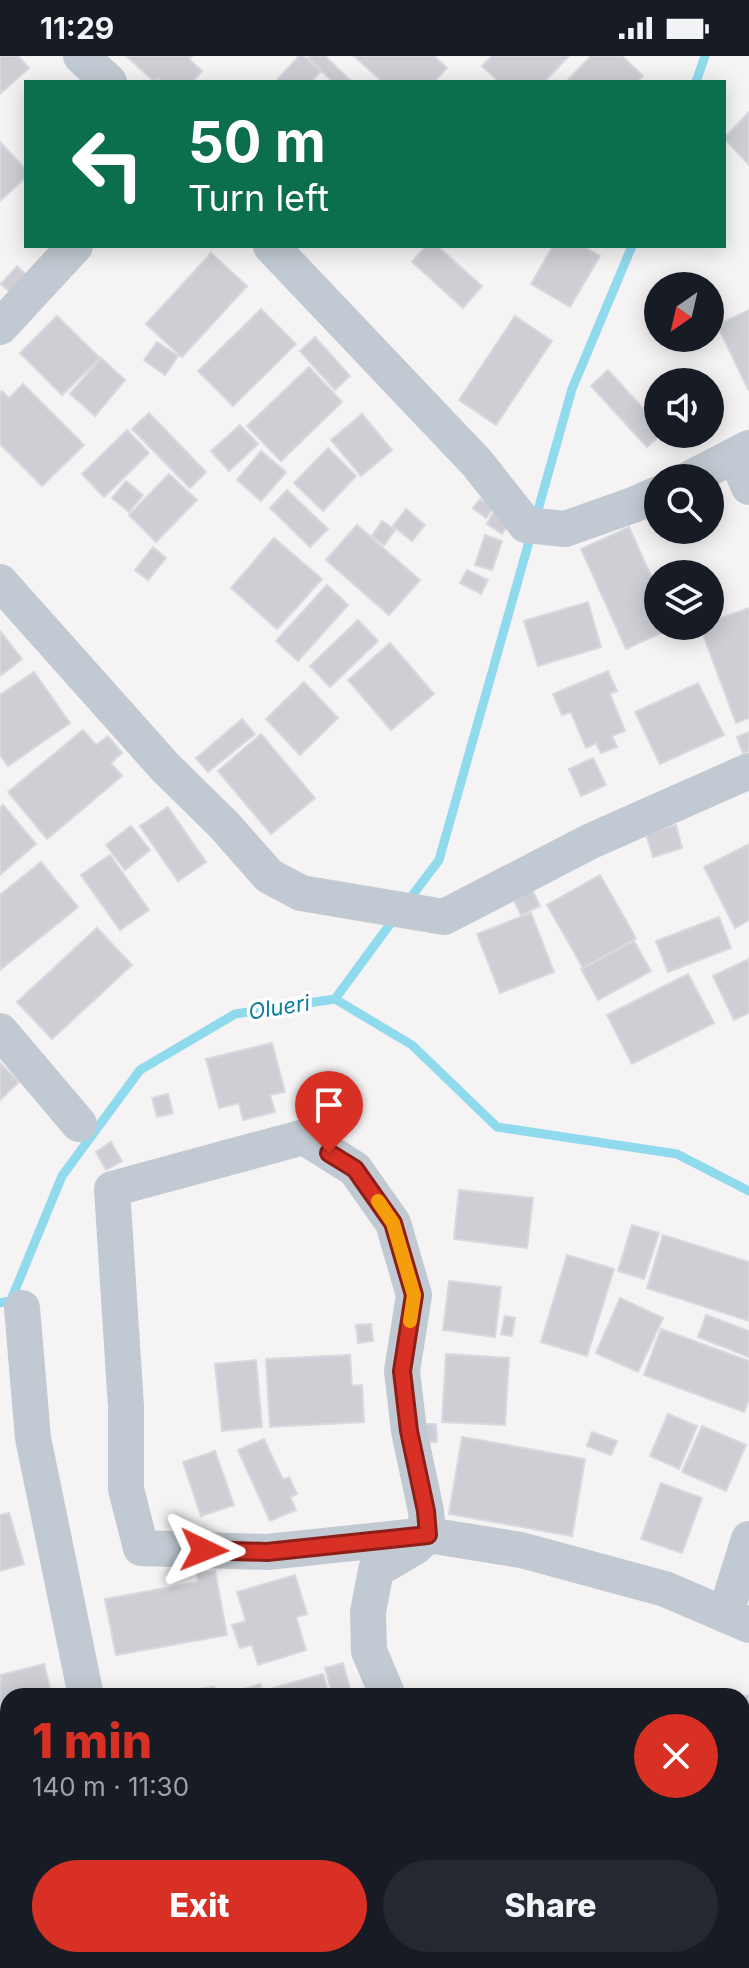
<!DOCTYPE html>
<html lang="en">
<head>
<meta charset="utf-8">
<style>
	body { margin:0; font-family:Inter,sans-serif; background:#242831; color:#f1f3f6; height:100vh; display:flex; flex-direction:column; font-size:30px; white-space:nowrap }
	* { box-sizing:border-box; margin:0 }
	p { font-size:26px; color:#9ea1a6 }
	.icon { flex:none; width:44px; height:44px; fill:none; stroke:currentColor; stroke-width:2; stroke-linecap:round; stroke-linejoin:round }
	.map { position:relative; flex:1; overflow:hidden }
	.side { position:absolute; left:0px; top:1632px; width:750px; height:280px; display:flex; flex-direction:column; background:#171b24; border-radius:24px 24px 0 0; box-shadow:0 4px 20px #0003 }
	.side>* { flex:none }
	.hud { position:absolute; left:24px; top:24px; width:702px; height:168px; border-radius:0px; box-shadow:0 4px 20px #0003; background:#0b6e4f; color:#fff; overflow:hidden }
	.needle { width:52px; rotate:214deg }
	.tools { position:absolute; left:644px; top:216px; display:grid; gap:16px }
	.tools a { display:grid; place-items:center; width:80px; height:80px; border-radius:50%; background:#171b24; box-shadow:0 4px 20px #0003; font-size:40px }
	.pin { position:absolute; display:grid; place-items:center; width:68px; height:68px; color:#fff; margin:-82px -34px; border-radius:50% 50% 50% 0; rotate:-45deg; box-shadow:0 0 8px #0007 }
	.pin .icon { rotate:45deg }
	.me { position:absolute; width:88px; margin:-44px; rotate:92deg; stroke-linejoin:round; filter:drop-shadow(0 0 6px #0008) }
	.turn { display:flex; align-items:center; gap:28px; height:168px; padding:0 32px; font-size:36px }
	.turn .icon { width:104px; height:104px; stroke-width:2.5 }
	.turn b { display:block; font-size:56px; line-height:68px }
	.round { display:grid; place-items:center; flex:none; width:84px; height:84px; border-radius:42px; background:#242831 }
	.headline { display:flex; align-items:center; justify-content:space-between; height:136px; padding:0 32px }
	h1 { font-size:48px; font-weight:800; line-height:60px; color:#d93025 }
	.primary-button { display:flex; gap:16px; margin-top:auto; padding:16px 32px }
	.primary-button a { flex:1; height:92px; border-radius:48px; background:#d93025; color:#fff; font-size:32px; font-weight:800; line-height:92px; text-align:center }
	.primary-button a+a { background:#242831; color:#f1f3f6 }
	.status { display:flex; justify-content:space-between; align-items:center; height:56px; padding:0 40px; background:#171b24; direction:ltr }
	.status svg { height:22px; fill:currentColor }
	.map>svg:first-child { display:block }
	.lines { fill:none; stroke-linecap:round; stroke-linejoin:round }
	.stream { stroke:#90daee; stroke-width:9 }
	.building { fill:#cdcfd5; stroke:#d7d9de; stroke-width:2 }
	.minor { stroke:#c1cad2; stroke-width:36 }
	.route-casing { stroke:#8d1f18; stroke-width:20 }
	.route { stroke:#d93025; stroke-width:14 }
	.slow { stroke:#f59e0b; stroke-width:14 }
	.labels { text-anchor:middle; dominant-baseline:central; stroke-width:7; stroke-linejoin:round; paint-order:stroke }
	.water-label { font-size:22px; font-style:italic; fill:#0c7c9b; stroke:#fff }
</style>
</head>
<body>
<div class="status"><b>11:29</b><svg viewBox="0 0 49 12"><path d="M0 12V9h3v3zM5 12V6h3v6zM10 12V3h3v9zM15 12V0h3v12zM26 1h20v11H26zM47 4h2v5h-2z"/></svg></div>
<div class="map">
<svg width="749" height="1912" viewBox="0 0 749 1912">
	<rect width="100%" height="100%" fill="#f5f3f3"/>
	<g class="lines">
		<path class="stream" d="M696,26L705,0
			M536,461L572,333L632,190
			M408,845L439,804L532,475
			M335,943L396,860
			M0,1247L11,1244L62,1120L140,1014L235,958L335,943L412,989L497,1071L677,1098L749,1135"/>
	</g>
	<path class="building" d="M0,0H18L29,12L0,38Z
		M126,0H192L189,3L202,15L192,26H161L158,22L155,26Z
		M299,0H304L321,15L311,26H275Z
		M310,0H325L352,26H333L308,2Z
		M354,0H434L447,12L434,26H383Z
		M492,0H569L544,26H499L482,10Z
		M591,0H622L643,20L637,26H566Z
		M749,56V109L724,82Z
		M0,86L26,114V121L0,145Z
		M426,190H437L482,230L463,252L412,206Z
		M553,190H582L600,200L570,251L531,228Z
		M211,197L247,230L182,301L146,268Z
		M17,210L26,219L10,236L1,228Z
		M261,253L296,288L233,350L198,315Z
		M749,254V335L717,269Z
		M57,260L100,302L62,339L20,297Z
		M515,260L552,285L496,369L459,344Z
		M315,281L350,320L335,334L300,295Z
		M157,286L178,300L165,319L144,304Z
		M101,302L125,324L95,360L70,338Z
		M309,311L342,346L281,405L247,370Z
		M608,314L658,369V378H661L647,391L591,330Z
		M23,328L84,389L42,430L0,388V336L2,335L9,342Z
		M149,357L206,416L190,432L132,373Z
		M362,358L392,394L361,420L331,384Z
		M240,369L258,388L229,415L211,395Z
		M127,374L149,397L104,441L82,418Z
		M328,392L356,420L323,455L294,427Z
		M261,395L286,416L261,445L237,424Z
		M169,418L197,444L156,486L129,459Z
		M126,425L143,439L129,456L112,442Z
		M287,434L328,473L310,491L270,452Z
		M480,443L493,452L486,462L473,452Z
		M406,453L425,469L412,485L393,470Z
		M493,457L509,468L502,478L487,468Z
		M382,465L395,474L384,489L372,480Z
		M357,469L420,524L389,559L326,504Z
		M629,471L658,536V570L674,571L626,593L581,493Z
		M485,479L502,485L492,514L475,509Z
		M274,482L322,523L277,573L231,532Z
		M153,491L166,502L148,524L135,514Z
		M467,514L488,524L481,538L460,527Z
		M327,529L348,549L298,605L276,585Z
		M588,546L601,591L538,610L524,565Z
		M749,552V662L736,667L700,570H710V566Z
		M358,564L378,585L330,631L310,610Z
		M0,575L22,603L0,620Z
		M390,587L434,638L391,674L348,624Z
		M608,615L617,635L610,638L625,675L612,680L617,691L601,697L596,687L586,692L571,656L562,659L553,638Z
		M34,616L70,667L8,710L0,699V639Z
		M304,626L338,662L300,699L266,663Z
		M698,627L724,679L660,708L635,656Z
		M242,663L255,678L208,716L196,702Z
		M83,674L96,689L108,680L122,697L111,707L122,720L47,783L8,736Z
		M749,676V695L743,697L737,681Z
		M261,678L315,742L271,778L218,715Z
		M593,702L606,729L581,740L569,713Z
		M3,749L36,788L0,819V752Z
		M168,751L206,806L178,825L140,770Z
		M676,769L682,792L653,801L646,778Z
		M131,770L150,794L125,814L106,789Z
		M749,788V864L735,872L704,811Z
		M110,799L149,854L120,874L81,819Z
		M41,806L78,851L0,914V839Z
		M600,819L636,882L583,912L547,849Z
		M528,825L540,850L521,859L509,834Z
		M531,857L554,916L500,937L477,878Z
		M719,861L731,892L668,916L656,885Z
		M97,872L132,909L52,983L17,946Z
		M634,885L651,915L598,944L581,913Z
		M749,903V957L734,964L713,920Z
		M688,918L714,967L632,1008L607,959Z
		M272,987L285,1036L270,1039L275,1056L243,1064L239,1047L219,1052L206,1003Z
		M0,1007L19,1026L0,1044Z
		M168,1038L173,1057L157,1061L152,1042Z
		M111,1086L122,1105L106,1114L96,1096Z
		M459,1134L533,1142L527,1192L454,1183Z
		M632,1169L659,1177L644,1223L618,1215Z
		M663,1179L749,1206V1265L647,1232Z
		M567,1199L614,1213L587,1300L541,1286Z
		M449,1225L501,1231L495,1281L443,1274Z
		M620,1242L663,1262L638,1316L596,1297Z
		M706,1259L749,1275V1301L698,1281Z
		M505,1260L515,1262L512,1280L501,1278Z
		M371,1268L373,1285L358,1287L356,1269Z
		M661,1273L749,1305V1343L744,1356L644,1319Z
		M446,1298L509,1302L505,1369L442,1366Z
		M350,1299L352,1330L362,1329L364,1366L270,1371L266,1303Z
		M256,1304L262,1371L222,1375L215,1308Z
		M668,1358L697,1370L679,1413L650,1400Z
		M420,1368H436L437,1386H420Z
		M702,1370L746,1389L726,1435L682,1416Z
		M592,1376L617,1385L611,1399L587,1390Z
		M462,1381L585,1403L572,1480L449,1458Z
		M264,1383L283,1424L289,1421L297,1438L290,1441L296,1454L270,1465L238,1394Z
		M215,1395L234,1449L201,1460L183,1406Z
		M661,1427L702,1442L682,1497L641,1483Z
		M9,1457L24,1508L0,1515V1459Z
		M215,1515L227,1579L116,1599L105,1543L198,1526L197,1518Z
		M295,1519L307,1558L296,1561L306,1594L258,1609L252,1589L240,1592L232,1569L246,1565L237,1536Z
		M343,1607L352,1640H333L325,1612Z
		M44,1608L52,1640H8V1657L1,1659L0,1619Z
		M323,1618L329,1640H272L270,1633Z
		M260,1628L264,1640H222Z
		M214,1631L215,1640H137L192,1634Z
		M749,1639V1733L745,1734L742,1723V1641Z
		M8,1754V1806L1,1807L0,1755Z
		M185,1904H282L285,1910L174,1912Z
		M299,1904H374L342,1912H301Z
		M619,1904H676L655,1912H622Z"/>
	<g class="lines">
		<path class="minor" d="M81,0L109,26
			M271,190L477,407L526,469L565,473L633,449L658,438
			M0,271L75,190
			M736,401L749,431
			M691,422L749,392
			M0,526L165,711L225,770L269,820L301,837L444,861L591,785L749,715
			M0,975L79,1068
			M22,1252L33,1382L86,1640
			M725,1559L749,1483
			M388,1640L369,1595L368,1556L376,1514L415,1491L428,1479L267,1496L141,1492L126,1433V1351L112,1133L304,1081L355,1113L393,1167L414,1239L402,1315L409,1375L426,1455L428,1479L521,1494L665,1533L749,1569
			M142,1904L144,1912
			M454,1904L456,1912"/>
	</g>
	<g class="lines">
		<g class="route-casing">
			<path id="route" d="M204,1494L267,1496L428,1479L426,1455L409,1375L402,1315L414,1239L393,1167L355,1113L329,1097"/>
		</g>
		<use href="#route" class="route"/>
		<path class="slow" d="M378,1145L393,1167L414,1239L410,1265"/>
	</g>
	<g class="labels">
		<g class="water-label">
			<text transform="translate(279 951) rotate(-9)">Olueri</text>
		</g>
	</g>
</svg>
<div class="tools">
<a><svg class="needle" viewBox="-14 -14 28 28"><path d="M0-13l5 13h-10z" fill="#e53935"/><path d="M0 13l5-13h-10z" fill="#9ea1a6"/></svg></a>
<a><svg class="icon" aria-label="sound" viewBox="0 0 24 24"><path d="M4 9h4l5-4v14l-5-4H4zM17 9q2 3 0 6"/></svg></a>
<a><svg class="icon" aria-label="search" viewBox="0 0 24 24"><circle cx="10" cy="10" r="6"/><path d="M15 15l6 6"/></svg></a>
<a><svg class="icon" aria-label="layers" viewBox="0 0 24 24"><path d="M12 4l9 5-9 5-9-5zM3 14l9 5 9-5"/></svg></a>
</div>
<div class="pin" style="left:329px;top:1097px;background:#d93025"><svg class="icon" aria-label="arrive" viewBox="0 0 24 24"><path d="M6 21V4h12l-3 4 3 4H6"/></svg></div>
<svg class="me" style="left:204px;top:1494px" viewBox="-20 -20 40 40"><path d="M0-17L14 15 0 8-14 15z" fill="#d93025" stroke="#fff" stroke-width="4"/></svg>
<div class="hud">
<div class="turn"><svg class="icon" aria-label="left" viewBox="0 0 24 24"><path d="M17 20v-9H6M10 6l-5 5 5 5"/></svg><div><b>50 m</b>Turn left</div></div>
</div>
<section class="side">
<div class="headline"><div><h1>1 min</h1><p>140 m · 11:30</p></div><a class="round" style="background:#d93025;color:#fff"><svg class="icon" aria-label="close" viewBox="0 0 24 24"><path d="M6 6l12 12M18 6L6 18"/></svg></a></div>
<div class="primary-button"><a>Exit</a><a>Share</a></div>
</section>
</div>
</body>
</html>
